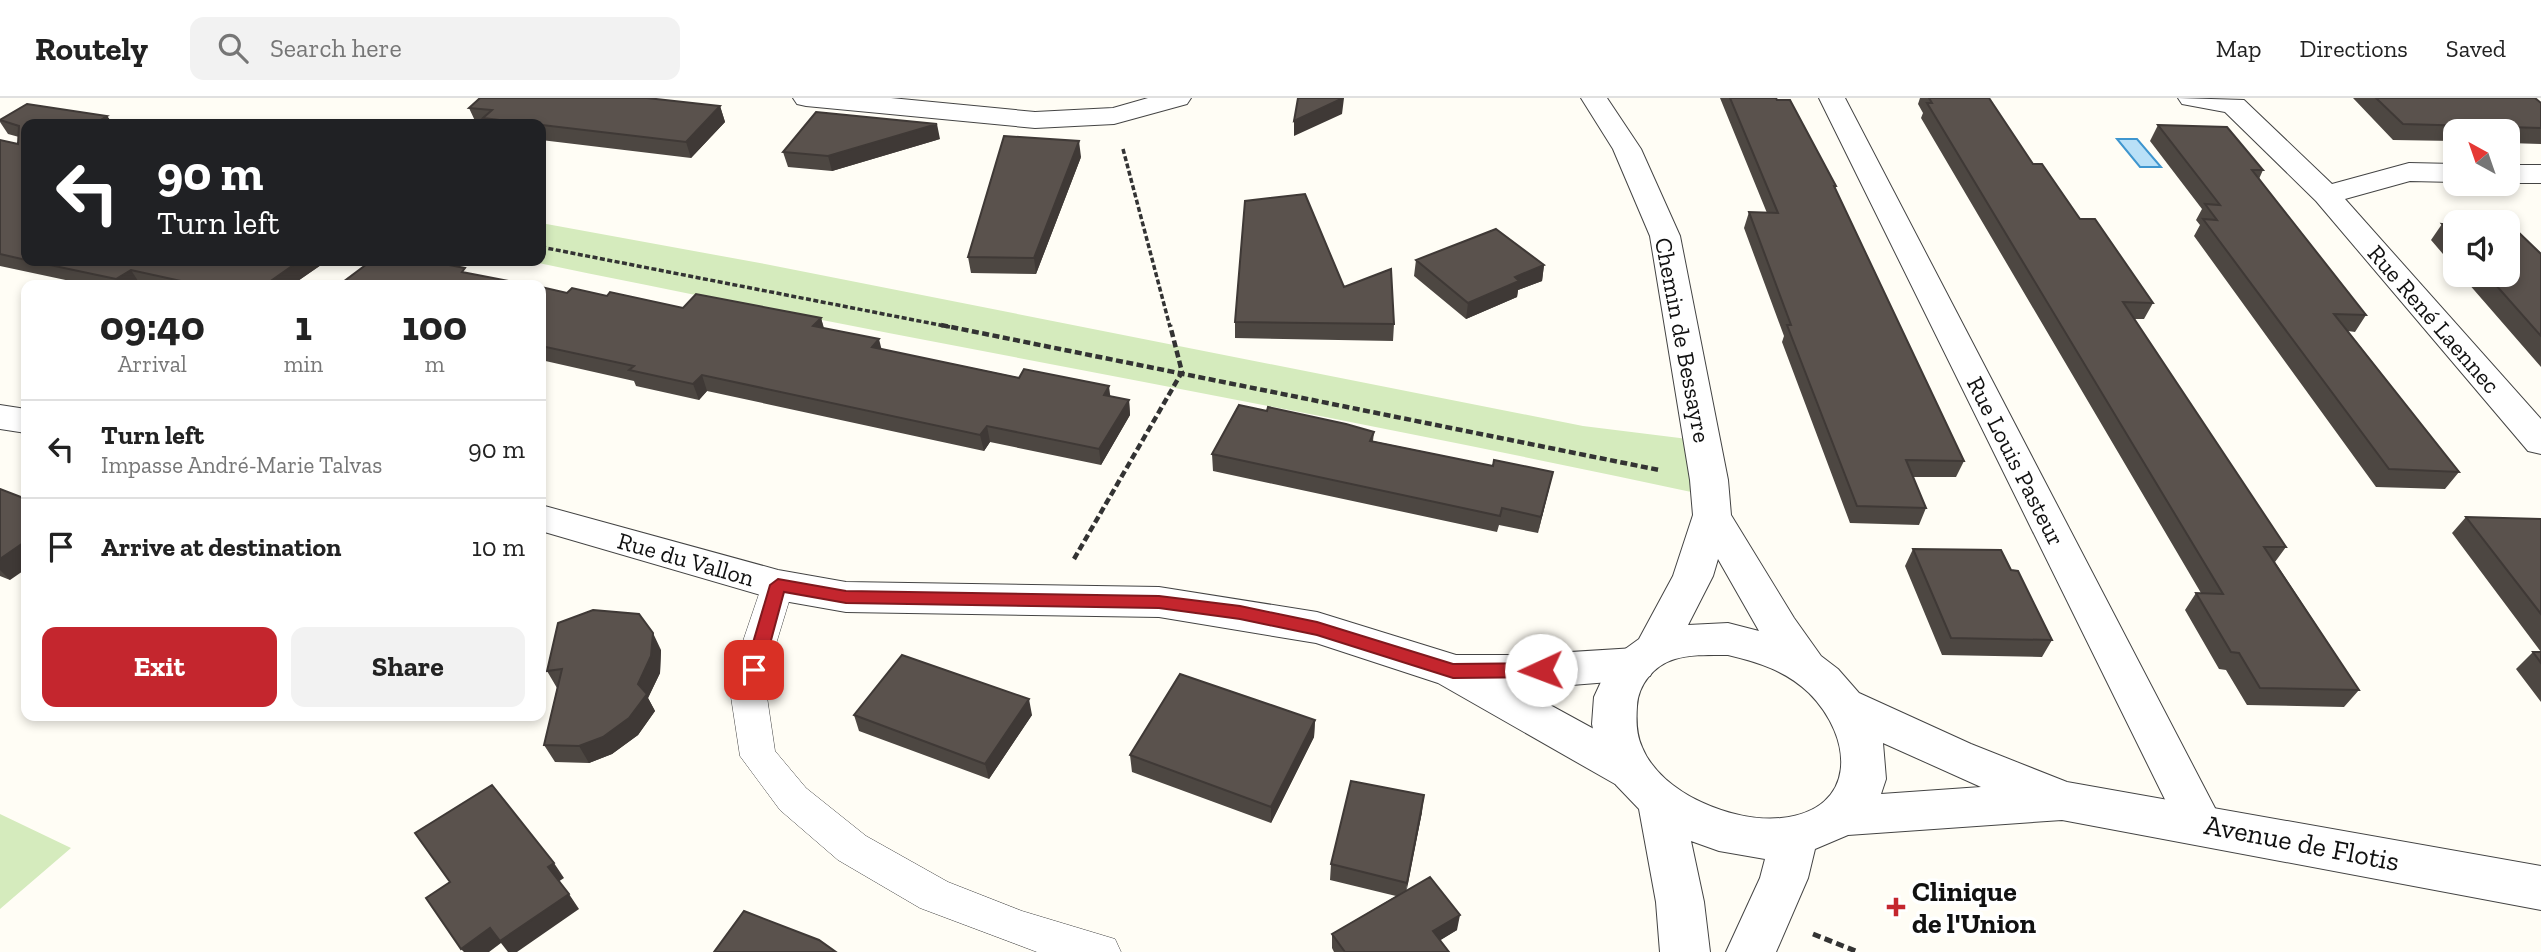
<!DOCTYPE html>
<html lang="en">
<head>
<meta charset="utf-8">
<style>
	body { margin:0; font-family:"Zilla Slab",serif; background:#f2f2f2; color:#222; height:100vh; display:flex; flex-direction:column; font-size:26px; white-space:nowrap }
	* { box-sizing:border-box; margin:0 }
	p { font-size:23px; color:#767676 }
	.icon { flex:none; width:38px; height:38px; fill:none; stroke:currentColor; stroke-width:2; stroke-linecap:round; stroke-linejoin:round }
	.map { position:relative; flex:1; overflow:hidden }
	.details { position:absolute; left:21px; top:182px; width:525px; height:441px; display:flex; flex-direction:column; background:#fff; border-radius:14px; box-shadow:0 4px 10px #0003 }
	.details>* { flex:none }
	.top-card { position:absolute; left:21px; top:21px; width:525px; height:147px; border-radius:14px; box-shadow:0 4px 10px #0003; background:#202124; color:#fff; overflow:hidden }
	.needle { width:46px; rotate:320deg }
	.fabs { position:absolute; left:2443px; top:21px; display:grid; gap:14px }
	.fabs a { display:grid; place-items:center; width:77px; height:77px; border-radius:14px; background:#fff; box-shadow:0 4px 10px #0003; font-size:35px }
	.pin { position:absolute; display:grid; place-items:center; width:60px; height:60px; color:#fff; margin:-30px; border-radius:14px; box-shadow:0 4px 10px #0006 }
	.me { position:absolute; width:77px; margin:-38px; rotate:268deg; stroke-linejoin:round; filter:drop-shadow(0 0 5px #0008) }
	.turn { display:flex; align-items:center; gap:24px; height:147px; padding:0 21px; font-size:32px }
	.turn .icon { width:91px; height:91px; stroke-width:2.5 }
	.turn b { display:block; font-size:49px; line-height:60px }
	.eta { display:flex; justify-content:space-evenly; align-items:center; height:119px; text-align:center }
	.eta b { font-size:42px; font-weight:700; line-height:49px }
	.cta { display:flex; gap:14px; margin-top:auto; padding:14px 21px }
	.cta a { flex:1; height:80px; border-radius:14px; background:#c4262e; color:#fff; font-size:28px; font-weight:700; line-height:80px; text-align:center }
	.cta a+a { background:#f2f2f2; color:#222 }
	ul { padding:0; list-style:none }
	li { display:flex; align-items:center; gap:21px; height:98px; padding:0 21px; border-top:2px solid #e0e0e0 }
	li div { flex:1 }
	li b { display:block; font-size:26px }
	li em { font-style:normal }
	header { display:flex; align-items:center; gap:42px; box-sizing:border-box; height:98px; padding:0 35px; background:#fff; border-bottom:2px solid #e0e0e0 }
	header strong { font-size:33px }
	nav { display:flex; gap:38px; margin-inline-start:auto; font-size:24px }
	.search { width:490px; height:63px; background:#f2f2f2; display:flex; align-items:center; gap:18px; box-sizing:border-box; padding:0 24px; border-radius:14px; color:#767676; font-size:26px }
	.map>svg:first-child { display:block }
	.green { fill:#d5ebbd }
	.water { fill:#b9e0f7; stroke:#3f96cf; stroke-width:2 }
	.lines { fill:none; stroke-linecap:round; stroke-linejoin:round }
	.service-casing { stroke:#444; stroke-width:1 }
	.minor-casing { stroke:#444; stroke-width:2 }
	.tertiary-casing { stroke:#444; stroke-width:2 }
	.path-far2 { stroke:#333; stroke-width:3.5; stroke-dasharray:5 2.5; stroke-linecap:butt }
	.path-far1 { stroke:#333; stroke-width:4.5; stroke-dasharray:7 3.5; stroke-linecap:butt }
	.path { stroke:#333; stroke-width:5; stroke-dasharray:8 4.5; stroke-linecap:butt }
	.service { fill:#fff; fill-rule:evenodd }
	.minor { fill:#fff; fill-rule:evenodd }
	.tertiary { fill:#fff; fill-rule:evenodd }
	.wall { fill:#4d4742 }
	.shaded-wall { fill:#3f3936 }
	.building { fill:#5a524d; stroke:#3f3936; stroke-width:2 }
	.route { fill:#c4262e; stroke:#7f191e; stroke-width:2 }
	.poi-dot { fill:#c4262e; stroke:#fff; stroke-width:2.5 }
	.labels { text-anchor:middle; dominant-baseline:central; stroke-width:7; stroke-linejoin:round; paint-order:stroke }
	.street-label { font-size:24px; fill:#111; stroke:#fff }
	.near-street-label { font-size:28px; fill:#111; stroke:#fff }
	.near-poi-label { font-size:28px; font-weight:bold; fill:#111; stroke:#fff; text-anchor:start }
</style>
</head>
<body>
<header>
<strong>Routely</strong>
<div class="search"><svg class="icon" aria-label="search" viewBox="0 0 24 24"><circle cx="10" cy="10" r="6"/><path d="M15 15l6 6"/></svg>Search here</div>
<nav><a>Map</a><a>Directions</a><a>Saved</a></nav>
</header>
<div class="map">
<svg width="2541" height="854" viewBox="0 0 2541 854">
	<rect width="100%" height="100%" fill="#fffdf5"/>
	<path class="green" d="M541,125L765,166L1583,328L1704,343L1710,398C1318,313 922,245 529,163H541Z
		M0,716L71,750L0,811Z"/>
	<path class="water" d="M2117,41H2137L2161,69H2140Z"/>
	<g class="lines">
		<g class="service-casing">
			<path id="service" d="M778,475L790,478L794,487L776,546L767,599L775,653L806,690L866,738L948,784L1022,813L1115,841L1121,854H1037L920,810L838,762L780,712L740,658L731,599L742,546L762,487L766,478Z"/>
		</g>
		<g class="minor-casing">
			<path id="minor" d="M793,0H891L1035,14L1113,10L1148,0H1191L1187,6L1114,26L1035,30L806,8L797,6Z
				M1819,0H1845L2216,712L2223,726L2216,740L2200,746L2184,740Z
				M2178,0L2244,2L2332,86L2409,65L2455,66V84L2410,83L2345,101L2541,321V356L2528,353L2316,103L2225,14L2182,6Z
				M2508,67H2541V85H2508Z
				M0,307L26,311V335L0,331Z
				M541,407L778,472L846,484L1159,489L1317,514L1456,557H1522L1635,550L1650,554L1656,566L1650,578L1635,582L1521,591L1647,660L1654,673L1647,686L1631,692L1615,686L1438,585L1316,545L1159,519L846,514L778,502L541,433Z"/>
		</g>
		<g class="tertiary-casing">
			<path id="tertiary" d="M1581,0H1607L1641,51L1680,138L1728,382L1731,417L1794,520L1821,558L1838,571L1859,595L1971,646L2067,684L2541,768V812L2062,722L1848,737L1815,751L1808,780L1776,854H1726L1760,780L1765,761L1719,753L1691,743L1704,804L1710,854H1660L1656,804L1639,711L1616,687L1597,651L1592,626L1594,599L1606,573L1621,554L1639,541L1673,478L1693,417L1690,382L1650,138L1613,51ZM1718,461L1759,533L1728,525L1688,527L1713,478ZM1728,557C1758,564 1786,573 1809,595C1854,640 1858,712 1781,720C1734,725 1661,696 1642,649C1636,636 1636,622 1637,608C1638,587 1654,567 1675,561C1692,556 1711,557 1728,557ZM1883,645L1981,689L1881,696L1886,681Z"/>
		</g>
		<path class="path-far2" d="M1123,51L1170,229
			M541,149L950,229"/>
		<path class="path-far1" d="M941,227L1659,372
			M1074,461L1182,274L1170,227"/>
		<path class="path" d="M1813,836L1858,854"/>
		<use href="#service" class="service"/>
		<use href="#minor" class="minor"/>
		<use href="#tertiary" class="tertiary"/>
	</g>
	<path class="wall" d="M1720,0H1776L1836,88L1835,91L1964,363L1956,379H1913L1926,410L1919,427L1850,425L1782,244L1784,238L1744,130L1749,114L1767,115Z
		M1920,0H1989L2033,66L2153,205L2144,221H2134L2286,449L2275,464L2359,592L2344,609L2247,607L2226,572L2219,571L2185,512L2196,495H2201L1921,20L1923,15L1918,6Z
		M2353,0H2535L2541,5V46L2508,45V33H2455V43L2393,42Z
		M720,8L725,24L691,60L541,42V26H485L476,25L469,10Z
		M107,18L113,26H26V163H318L321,167L292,187H147L140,186L138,187H89L0,168V42L18,46L19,39L8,36L0,24V22Z
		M2158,27L2263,72L2259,81L2366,217L2355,234L2348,233L2459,374L2445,391L2376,389L2194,138L2200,127L2196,122L2202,111L2150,43Z
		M940,41L832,73L788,69L783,54Z
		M1081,59L1036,176L971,175L968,159Z
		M2442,126L2455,127V170L2431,142Z
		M2541,156V269L2461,177H2508Z
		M1416,162L1544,167L1542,183L1518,192L1517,199L1466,221L1414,178Z
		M541,189L567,195L607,198L683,210L821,220L824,230L881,251L1129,302L1130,317L1101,367L990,344L984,353L707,293L699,302L636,288L634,283L541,262Z
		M1344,189L1394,226L1393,243L1235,240V224Z
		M1374,334L1373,343L1493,368L1553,374L1538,435L1499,427L1497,434L1213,373L1212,356Z
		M0,391L10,482L0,478Z
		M2466,419L2541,421V554L2452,435Z
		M1913,451L2011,472L2052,542L2042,559L1942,557L1905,468Z
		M661,552L660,575L648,600L655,613L638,637L612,656L589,665L555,664L544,647L557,590L547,573Z
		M2533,554H2541V604L2516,571Z
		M854,617H1032L989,681L859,633Z
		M1315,622L1314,639L1271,725L1132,674L1130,657Z
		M1422,714L1406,792L1457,832L1440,842L1449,854H1334L1332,850V836L1396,798L1330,782L1331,766Z"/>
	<path class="shaded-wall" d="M1343,0H1344L1342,16L1294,38V23Z
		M720,8L725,24L691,60L686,44Z
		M107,18L113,26H94Z
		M937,26L940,41L832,73L828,58Z
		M1079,43L1081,59L1036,176L1034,160Z
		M299,163H318L321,167L292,187H265Z
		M1544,167L1542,183L1518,192L1517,199L1466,221L1468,205L1515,179Z
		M131,172L140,186L138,187H120L116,181Z
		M821,220L825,236L813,228Z
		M879,241L883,257L872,249Z
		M702,277L707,293L699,302L693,286Z
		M1109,288L1111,304L1104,297Z
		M1129,302L1130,317L1101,367L1099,351Z
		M987,328L990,344L984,353L980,337Z
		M1553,374L1549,391L1538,435L1541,419Z
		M26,443V471L10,482L0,472V461Z
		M653,535L661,552L660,575L648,600L655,613L638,637L612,656L589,665L579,648L638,586Z
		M1029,601L1032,617L989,681L985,666Z
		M1315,622L1314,639L1271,725V709Z
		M1424,697L1422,714L1405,801L1407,785Z
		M554,765L564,780L558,784L548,769Z
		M569,796L579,811L517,854H508L501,845L489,854H464L461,851L490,830Z
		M1460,817L1457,832L1431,848L1433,833Z"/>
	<path class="building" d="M480,0H647L720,8L686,44L483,20L492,12L469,10Z
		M1298,0H1343L1294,23Z
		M1730,0H1776L1777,2H1790L1836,88H1834L1964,363L1906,362L1926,410L1857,408L1787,227H1791L1749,114L1778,115Z
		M1929,0H1989L2033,66H2042L2080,121H2095L2153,205L2123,204L2286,449H2264L2359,592L2260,590L2239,555L2231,554L2196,495L2223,496L1927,5H1932Z
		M2376,0H2535L2541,5V30L2403,26Z
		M27,6L107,18L94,26H26V103L23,102L26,103V162L0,156V42L18,46L19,28L0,22Z
		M816,14L937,26L828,58L783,54Z
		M2158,27L2227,29L2263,72H2252L2366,217L2334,216L2459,374L2389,371L2203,121L2217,122L2205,106L2220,107Z
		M1004,38L1079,43L1034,160L968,159Z
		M1305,96L1344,189L1391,171L1394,226L1235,224L1245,103Z
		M2442,126L2455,127V141Z
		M2508,128L2513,129L2541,156V238L2487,177H2508Z
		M1496,131L1544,167L1515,179L1519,183L1468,205L1416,162Z
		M31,163H299L265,187H199L131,172L116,181Z
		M371,163H428L465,170L462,174L530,187H339Z
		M541,189L567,195L572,190L607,198L610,194L683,210L696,196L821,220L813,228L879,241L872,249L1019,280L1024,271L1109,288L1104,297L1129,302L1099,351L987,328L980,337L702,277L693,286L629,272L634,268L541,248Z
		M1239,307L1267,313L1268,309L1346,326L1374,334L1370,343L1493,368L1494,362L1553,374L1541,419L1502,410L1500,418L1212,356Z
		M0,391L26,401V443L0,461Z
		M2466,419L2541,421V516Z
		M1913,451L2001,452L2011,472L2018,473L2052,542L1951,540Z
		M593,512L639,516L653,535L651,558L638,586L647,596L629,620L603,639L579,648L544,647L562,571L547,573L558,525Z
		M2533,554H2541V565Z
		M902,557L1029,601L985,666L854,617Z
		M1180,576L1315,622L1271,709L1130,657Z
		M1351,683L1424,697L1407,785L1331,766Z
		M492,687L554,765L548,769L569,796L500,843L490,830L461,851L426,800L450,784L415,735Z
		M1430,779L1460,817L1433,833L1449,854H1345L1332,836Z
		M744,813L819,842L836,854H714Z"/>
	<path class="route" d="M778,481L846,493L1159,498L1240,508L1317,524L1453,566L1541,565L1550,572L1541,579L1453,580L1317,537L1240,521L1159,510L846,505L784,494L763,572L754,579L745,572L770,487Z"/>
	<path class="poi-dot" d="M1892.5 798.5h7v7h7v7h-7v7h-7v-7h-7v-7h7z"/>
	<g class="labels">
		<g class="street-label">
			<text transform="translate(2434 221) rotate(49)">Rue René Laennec</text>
			<text transform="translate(1683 242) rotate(79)">Chemin de Bessayre</text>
			<text transform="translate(2016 363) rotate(63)">Rue Louis Pasteur</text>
			<text transform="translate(686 461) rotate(16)">Rue du Vallon</text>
		</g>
		<g class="near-street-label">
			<text transform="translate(2302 745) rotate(11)">Avenue de Flotis</text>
		</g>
		<g class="near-poi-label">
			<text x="1912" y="793">Clinique<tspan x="1912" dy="32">de l'Union</tspan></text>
		</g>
	</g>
</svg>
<div class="fabs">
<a><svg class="needle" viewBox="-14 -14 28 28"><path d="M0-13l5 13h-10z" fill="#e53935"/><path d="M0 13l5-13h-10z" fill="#767676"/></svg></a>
<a><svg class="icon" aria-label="sound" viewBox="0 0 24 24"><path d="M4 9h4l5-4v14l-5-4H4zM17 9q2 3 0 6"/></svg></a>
</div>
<div class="pin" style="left:754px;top:572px;background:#d93025"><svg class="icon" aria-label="arrive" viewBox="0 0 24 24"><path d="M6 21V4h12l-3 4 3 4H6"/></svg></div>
<svg class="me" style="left:1541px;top:572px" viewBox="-20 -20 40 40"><circle r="19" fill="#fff"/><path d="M0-13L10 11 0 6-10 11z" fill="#c4262e"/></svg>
<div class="top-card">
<div class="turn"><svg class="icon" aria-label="left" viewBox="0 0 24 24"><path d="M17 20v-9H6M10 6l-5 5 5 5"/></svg><div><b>90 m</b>Turn left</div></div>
</div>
<section class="details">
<div class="eta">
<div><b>09:40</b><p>Arrival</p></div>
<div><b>1</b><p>min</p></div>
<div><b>100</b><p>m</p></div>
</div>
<ul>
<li><svg class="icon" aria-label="left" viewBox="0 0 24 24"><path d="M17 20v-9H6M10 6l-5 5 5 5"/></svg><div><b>Turn left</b><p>Impasse André-Marie Talvas</p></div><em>90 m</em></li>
<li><svg class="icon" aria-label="arrive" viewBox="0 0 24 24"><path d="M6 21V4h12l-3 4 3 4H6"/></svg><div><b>Arrive at destination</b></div><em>10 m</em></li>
</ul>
<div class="cta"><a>Exit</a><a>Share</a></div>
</section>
</div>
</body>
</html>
